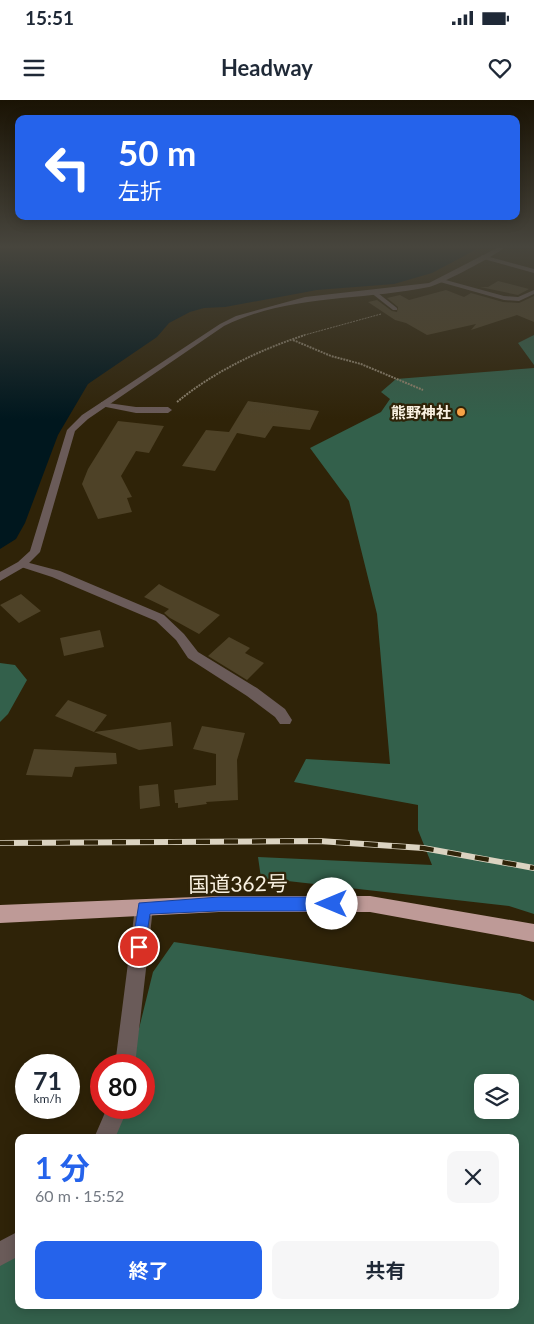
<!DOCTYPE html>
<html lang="ja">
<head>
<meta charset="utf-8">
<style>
	body { margin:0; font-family:Lato,"Noto Sans JP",sans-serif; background:#f6f6f7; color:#1f2937; height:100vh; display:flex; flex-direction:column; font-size:19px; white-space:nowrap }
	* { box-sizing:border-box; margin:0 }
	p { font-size:16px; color:#747a83 }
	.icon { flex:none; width:28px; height:28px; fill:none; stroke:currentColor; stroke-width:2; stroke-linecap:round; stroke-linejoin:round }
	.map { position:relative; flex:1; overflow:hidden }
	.drawer { position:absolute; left:15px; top:1034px; width:504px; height:175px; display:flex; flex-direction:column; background:#fff; border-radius:10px; box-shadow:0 2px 12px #0003 }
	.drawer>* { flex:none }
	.guide { position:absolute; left:15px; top:15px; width:505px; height:105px; border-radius:10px; box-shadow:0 2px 12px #0003; background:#2563eb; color:#fff; overflow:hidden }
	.buttons { position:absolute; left:474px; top:974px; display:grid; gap:10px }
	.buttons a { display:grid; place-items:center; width:45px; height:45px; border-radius:10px; background:#fff; box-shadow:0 2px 12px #0003; font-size:25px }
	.speed { position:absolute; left:15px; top:954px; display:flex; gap:10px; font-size:25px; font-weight:700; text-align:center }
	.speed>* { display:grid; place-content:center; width:65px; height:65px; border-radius:50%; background:#fff; box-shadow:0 2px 12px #0003; line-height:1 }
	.speed small { font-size:12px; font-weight:400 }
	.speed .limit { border:8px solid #d22; background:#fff; color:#111 }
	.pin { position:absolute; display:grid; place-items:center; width:42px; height:42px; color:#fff; margin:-21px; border:2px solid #fff; border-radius:50%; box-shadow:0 1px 5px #0007 }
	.me { position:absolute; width:55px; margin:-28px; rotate:270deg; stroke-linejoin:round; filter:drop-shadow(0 0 4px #0008) }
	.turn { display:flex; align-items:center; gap:18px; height:105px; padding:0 20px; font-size:22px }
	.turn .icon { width:65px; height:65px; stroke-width:2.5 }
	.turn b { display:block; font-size:35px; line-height:42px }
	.round { display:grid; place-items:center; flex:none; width:52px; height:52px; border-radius:10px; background:#f6f6f7 }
	.headline { display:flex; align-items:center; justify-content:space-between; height:85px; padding:0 20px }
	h1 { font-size:30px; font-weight:700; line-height:38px; color:#2563eb }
	.action { display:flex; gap:10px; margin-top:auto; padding:10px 20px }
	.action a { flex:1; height:58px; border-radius:10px; background:#2563eb; color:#fff; font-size:20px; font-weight:700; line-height:58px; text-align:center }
	.action a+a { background:#f6f6f7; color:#1f2937 }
	.status { display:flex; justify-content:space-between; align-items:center; height:35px; padding:0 25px; background:#fff; direction:ltr }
	.status svg { height:14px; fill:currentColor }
	header { display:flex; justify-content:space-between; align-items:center; height:65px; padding:0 20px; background:#fff; font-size:22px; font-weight:700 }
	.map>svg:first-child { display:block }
	.forest { fill:#33604b; fill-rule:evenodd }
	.water { fill:#00171e }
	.building { fill:#4e4227 }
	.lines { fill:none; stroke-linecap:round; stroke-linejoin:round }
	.path-far1 { stroke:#8c816c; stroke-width:1; stroke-dasharray:2 1; stroke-linecap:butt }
	.path { stroke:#8c816c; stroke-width:2; stroke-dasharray:2 1; stroke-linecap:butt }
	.minor { fill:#6a5b59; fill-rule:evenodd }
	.tertiary { fill:#6a5b59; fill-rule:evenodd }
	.trunk { fill:#be9a97; fill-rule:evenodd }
	.rail-casing { stroke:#dbd3c1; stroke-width:6 }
	.rail { stroke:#2f2308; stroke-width:4.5; stroke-dasharray:14; stroke-linecap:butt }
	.route { fill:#2563eb; stroke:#184099 }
	.poi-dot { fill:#f6a246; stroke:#2f2308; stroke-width:2 }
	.labels { text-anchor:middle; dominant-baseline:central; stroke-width:4.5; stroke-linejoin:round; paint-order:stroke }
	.far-poi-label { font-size:15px; font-weight:bold; fill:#f9f1e1; stroke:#2f2308; text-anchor:end }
	.near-street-label { font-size:21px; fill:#f9f1e1; stroke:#2f2308 }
</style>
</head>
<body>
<div class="status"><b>15:51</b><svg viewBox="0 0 49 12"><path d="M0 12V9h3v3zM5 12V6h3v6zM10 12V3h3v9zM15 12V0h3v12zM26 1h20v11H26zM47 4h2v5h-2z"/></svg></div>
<header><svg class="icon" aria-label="menu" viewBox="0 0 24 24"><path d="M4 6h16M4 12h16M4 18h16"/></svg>Headway<svg class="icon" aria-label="heart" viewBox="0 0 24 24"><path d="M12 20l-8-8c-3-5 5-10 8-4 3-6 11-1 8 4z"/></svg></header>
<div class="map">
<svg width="534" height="1224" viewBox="0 0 534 1224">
	<rect width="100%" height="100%" fill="#2f2308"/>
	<path class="forest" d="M534,235V265L518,243Z
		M534,268V814L509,806L261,778L258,757L432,765L418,730V705L294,682L306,659L390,664L377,514L349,401L310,348L381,312L390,299L381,292L396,279Z
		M0,563L15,565L27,580L8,614L0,622Z
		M174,842L520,894L534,901V1224H0V1147L19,1142V1205H515V1038L96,1037L117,1008H144V965H130L153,872ZM482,982H510V1010H482Z"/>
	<path class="water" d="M0,148H479L432,173L394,184L317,190L225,207L204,208L190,212L169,223L157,237L88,284L58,335L25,423L16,439L0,449Z"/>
	<path class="building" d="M498,181L529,189L518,195L480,187H488Z
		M446,190L464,197L471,193L503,202L519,203L534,196V222L517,215L471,230L476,224L427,235L406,223L395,220L368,202L377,200L392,211L397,212L398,207L387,198L400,195L409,200Z
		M248,301L319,311L310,330L273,326L265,338L237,333L215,371L182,366L206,330L229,332Z
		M118,321L164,326L149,353L136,351L121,376L132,397L127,398L132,412L98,419L82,384L88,369Z
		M159,484L166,488L220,515L199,534L170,518L164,513L169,509L144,497Z
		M21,494L41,511L19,523L0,505Z
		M100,530L104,547L64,556L60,538Z
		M229,537L250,548L245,553L264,563L247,580L208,556Z
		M68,600L107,615L94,632L55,616Z
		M171,622L173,646L139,650L94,632Z
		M202,626L245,633L237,660L238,700L206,702L207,704L178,708V703H175L174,690L216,685V654L193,649Z
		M34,649L116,653L117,664L75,667L72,677L26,675Z
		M158,684L160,706L140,709L139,686Z"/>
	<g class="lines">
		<path class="path-far1" d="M301,236L381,214"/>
		<path class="path" d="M293,240L331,256L361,264L423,290
			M177,302C215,271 259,250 305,235"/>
		<path class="minor" d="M482,155L534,169V173L480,158Z
			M442,179L504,196L518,197L534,190V194L519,201L504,200L440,182Z
			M370,190H374L397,208V210H393L370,192Z
			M101,302L136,307H168L172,310L168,313H136L101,306Z
			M22,461L60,471L164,515L184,534L198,552L257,588L285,609L292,620L290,624H280L275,617L247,596L188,558L176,540L156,521L52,477L18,466L16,464Z
			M144,800L150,802L153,808L135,965H115L135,808L138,802Z
			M107,1008H128L115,1038H94Z
			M19,1131V1156L0,1166V1141Z"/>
		<path class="tertiary" d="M497,148H504C494,156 440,185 429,187C361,201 289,194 224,226L88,319L75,331L40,452L26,466L0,481V472L18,462L30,451L67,330L82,315L220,224L236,216L305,197L429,183Z"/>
		<path class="trunk" d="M219,796H370L534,824V842L370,812H219L0,823V805Z"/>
		<g class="rail-casing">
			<path id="rail" d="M0,743L319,741L423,748L534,768"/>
		</g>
		<use href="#rail" class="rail"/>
	</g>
	<linearGradient id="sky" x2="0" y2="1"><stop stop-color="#1a1304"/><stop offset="0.46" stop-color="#47453d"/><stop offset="1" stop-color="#47453d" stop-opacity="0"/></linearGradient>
	<rect width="534" height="319" fill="url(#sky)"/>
	<path class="route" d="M219,797H332L337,799L339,804L337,809L332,811H219L150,814L144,852L139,854L134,852L132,847L139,803Z"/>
	<circle class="poi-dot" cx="461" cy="312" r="5"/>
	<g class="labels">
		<g class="far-poi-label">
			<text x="451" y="312">熊野神社</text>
		</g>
		<g class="near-street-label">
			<text transform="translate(238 783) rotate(-1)">国道362号</text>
		</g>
	</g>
</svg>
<div class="buttons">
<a><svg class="icon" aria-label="layers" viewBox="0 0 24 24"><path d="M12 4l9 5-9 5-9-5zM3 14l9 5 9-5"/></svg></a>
</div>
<div class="speed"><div>71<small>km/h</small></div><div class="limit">80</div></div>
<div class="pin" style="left:139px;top:847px;background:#d93025"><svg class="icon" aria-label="arrive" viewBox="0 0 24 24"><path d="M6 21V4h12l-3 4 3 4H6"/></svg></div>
<svg class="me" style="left:332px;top:804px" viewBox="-20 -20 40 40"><circle r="19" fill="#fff"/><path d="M0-13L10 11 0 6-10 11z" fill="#2563eb"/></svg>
<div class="guide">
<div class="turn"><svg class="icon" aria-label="left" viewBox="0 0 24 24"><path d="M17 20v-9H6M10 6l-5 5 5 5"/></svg><div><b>50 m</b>左折</div></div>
</div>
<section class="drawer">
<div class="headline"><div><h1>1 分</h1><p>60 m · 15:52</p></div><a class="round"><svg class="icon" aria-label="close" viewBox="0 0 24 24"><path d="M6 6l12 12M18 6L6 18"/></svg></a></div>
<div class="action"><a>終了</a><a>共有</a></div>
</section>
</div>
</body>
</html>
